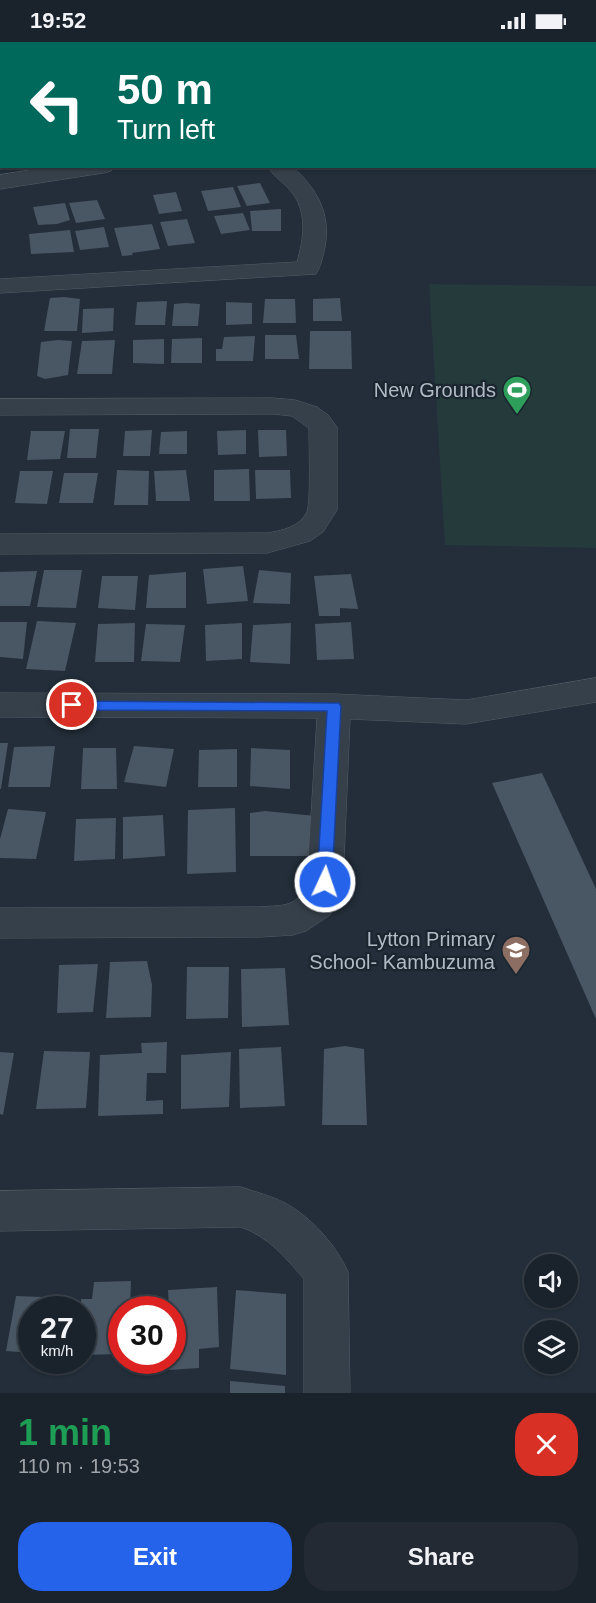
<!DOCTYPE html>
<html lang="en">
<head>
<meta charset="utf-8">
<style>
	body { margin:0; font-family:Arial,sans-serif; background:#232a34; color:#f1f3f6; height:100vh; display:flex; flex-direction:column; font-size:22px; white-space:nowrap }
	* { box-sizing:border-box; margin:0 }
	p { font-size:20px; color:#9fa4a9 }
	.icon { flex:none; width:33px; height:33px; fill:none; stroke:currentColor; stroke-width:2; stroke-linecap:round; stroke-linejoin:round }
	.map { position:relative; height:1351px; overflow:hidden }
	.drawer { display:flex; flex-direction:column; background:#1a222c; flex:1 }
	.drawer>* { flex:none }
	.banner { position:absolute; left:0px; top:0px; width:597px; height:126px; box-shadow:0 2px 4px #0004,0 0 0 2px #383f48; background:#00695c; color:#fff; overflow:hidden }
	.controls { position:absolute; left:524px; top:1212px; display:grid; gap:12px }
	.controls a { display:grid; place-items:center; width:54px; height:54px; border-radius:50%; background:#1a222c; box-shadow:0 2px 4px #0004,0 0 0 2px #383f48; font-size:30px }
	.speed { position:absolute; left:18px; top:1254px; display:flex; gap:12px; font-size:30px; font-weight:700; text-align:center }
	.speed>* { display:grid; place-content:center; width:78px; height:78px; border-radius:50%; background:#1a222c; box-shadow:0 2px 4px #0004,0 0 0 2px #383f48; line-height:1 }
	.speed small { font-size:15px; font-weight:400 }
	.speed .limit { border:9px solid #d22; background:#fff; color:#111 }
	.pin { position:absolute; display:grid; place-items:center; width:51px; height:51px; color:#fff; margin:-26px; border:3px solid #fff; border-radius:50%; box-shadow:0 2px 6px #0007 }
	.me { position:absolute; width:66px; margin:-33px; rotate:3deg; stroke-linejoin:round; filter:drop-shadow(0 0 4px #0008) }
	.turn { display:flex; align-items:center; gap:21px; height:126px; padding:0 18px; font-size:27px }
	.turn .icon { width:78px; height:78px; stroke-width:2.5 }
	.turn b { display:block; font-size:42px; line-height:51px }
	.round { display:grid; place-items:center; flex:none; width:63px; height:63px; border-radius:24px; background:#232a34 }
	.overview { display:flex; align-items:center; justify-content:space-between; height:102px; padding:0 18px }
	h1 { font-size:36px; font-weight:700; line-height:45px; color:#1e9e55 }
	.action { display:flex; gap:12px; margin-top:auto; padding:12px 18px }
	.action a { flex:1; height:69px; border-radius:24px; background:#2563eb; color:#fff; font-size:24px; font-weight:700; line-height:69px; text-align:center }
	.action a+a { background:#232a34; color:#f1f3f6 }
	.status { display:flex; justify-content:space-between; align-items:center; height:42px; padding:0 30px; background:#1a222c; direction:ltr }
	.status svg { height:16px; fill:currentColor }
	.map>svg:first-child { display:block }
	.green { fill:#243a3b }
	.building { fill:#495663 }
	.lines { fill:none; stroke-linecap:round; stroke-linejoin:round }
	.minor-casing { stroke:#545e68; stroke-width:1 }
	.minor { fill:#36404a; fill-rule:evenodd }
	.route { fill:#2563eb; stroke:#184099; stroke-width:1.5 }
	.labels { text-anchor:middle; dominant-baseline:central; stroke-width:4.5; stroke-linejoin:round; paint-order:stroke }
	.poi-label { font-size:20px; fill:#b1bbc6; stroke:#1b252f; text-anchor:end }
</style>
</head>
<body>
<div class="status"><b>19:52</b><svg viewBox="0 0 49 12"><path d="M0 12V9h3v3zM5 12V6h3v6zM10 12V3h3v9zM15 12V0h3v12zM26 1h20v11H26zM47 4h2v5h-2z"/></svg></div>
<div class="map">
<svg width="596" height="1351" viewBox="0 0 596 1351">
	<rect width="100%" height="100%" fill="#232e3a"/>
	<path class="green" d="M429,242L596,244V506L445,503Z"/>
	<path class="building" d="M260,141L270,161L247,164L237,144Z
		M233,145L241,165L208,169L201,149Z
		M176,150L182,169L159,172L153,153Z
		M97,158L105,177L76,181L69,161Z
		M65,161L70,178L57,182L38,183L33,165Z
		M281,167V189H252L250,169Z
		M243,171L250,188L221,192L214,174Z
		M187,177L195,201L168,204L160,180Z
		M152,182L160,207L132,211L133,213L122,214L114,186Z
		M104,185L109,205L80,208L75,189Z
		M70,188L74,210L31,212L29,192Z
		M64,255L80,257L77,289H44L50,256Z
		M340,256L342,279H313V257Z
		M265,257H295L296,281H263Z
		M167,259L165,283H135L137,260Z
		M226,260L252,261V282L226,283Z
		M186,261L200,262L198,284H172L174,262Z
		M114,266L113,289L82,291L83,267Z
		M310,289H351L352,327H309Z
		M265,293H296L299,317H265Z
		M255,294L253,319H216V307H222L224,295Z
		M202,296V321H171L172,297Z
		M164,297V322L133,321V298Z
		M58,298L72,299L68,333L45,337L37,334L41,300Z
		M115,298L112,332H77L82,299Z
		M70,387H99L96,416H67Z
		M152,388L150,414H123L125,389Z
		M246,388V412L218,413L217,389Z
		M258,388H286L287,414L259,415Z
		M31,389H65L60,417L27,418Z
		M187,389V412H159L161,390Z
		M249,427L250,459H214V428Z
		M117,428L149,429L148,463H114Z
		M186,428L190,459H156L154,429Z
		M255,428H290L291,456L256,457Z
		M20,429H53L47,462L15,461Z
		M64,431H98L93,461H59Z
		M243,524L248,559L207,562L203,527Z
		M44,528H82L76,566L37,565Z
		M259,528L291,531L290,562L253,561Z
		M37,529L30,564H0V530Z
		M186,530V566H146L149,533Z
		M351,532L358,567L340,566V574H319L314,534Z
		M102,534H138L135,568L98,566Z
		M37,579L76,581L65,629L26,627Z
		M0,580H27L23,617L0,615Z
		M351,580L354,617L317,618L315,582Z
		M135,581L134,620H95L98,582Z
		M242,581V617L206,619L205,583Z
		M291,581L290,622L250,620L253,583Z
		M146,582L185,583L180,620L141,619Z
		M0,701H8L1,747H0Z
		M55,704L50,745H8L14,705Z
		M134,704L174,707L166,745L124,740Z
		M83,706H116L117,747H81Z
		M251,706L290,708V747L250,744Z
		M237,707V745H198L199,708Z
		M542,731L596,847V977L492,741Z
		M235,766L236,830L187,832L188,768Z
		M8,767L46,770L36,817L0,816V797Z
		M265,769L316,774L314,814H250V771Z
		M163,773L165,814L123,817V775Z
		M116,776L115,817L74,819L76,777Z
		M147,919L152,943L151,975L106,976L110,920Z
		M98,922L93,970L57,971L59,923Z
		M187,925H229L228,976L186,977Z
		M285,926L289,983L242,985L241,927Z
		M167,1000L166,1031H147L146,1059L163,1058V1072L98,1074L100,1013L142,1011L141,1001Z
		M345,1004L364,1007L367,1083H322L324,1007Z
		M281,1005L285,1064L240,1066L239,1007Z
		M44,1009L90,1010L86,1066L36,1067Z
		M0,1010L14,1011L3,1073L0,1072Z
		M231,1010L229,1065L181,1067V1013Z
		M131,1239L130,1268H122V1312L82,1313L81,1257H92L94,1240Z
		M217,1245L219,1305L199,1307V1326L169,1328V1318H172V1268H169L168,1248Z
		M236,1248L286,1252V1333L230,1327Z
		M16,1254L68,1256L66,1268H32V1311L6,1309Z
		M230,1339L285,1344V1351H230Z"/>
	<g class="lines">
		<g class="minor-casing">
			<path id="minor" d="M119,0H139L140,2H120Z
				M56,124H114L111,129L103,131L0,147V133Z
				M267,124H292C317,147 331,171 325,205C323,214 321,224 316,232L0,251V237L297,220C304,196 308,169 290,148C283,140 273,134 267,124Z
				M273,356L295,358L317,365L328,373L337,385V468L323,490L310,499L267,511L0,512V492L267,491C281,489 300,485 307,470C311,459 309,402 309,386L292,374L273,372L0,373V357Z
				M596,636V660L466,682L350,677L343,840L335,863L330,873L306,889L293,893L260,895L0,896V866L260,865C284,863 298,866 307,840L317,676L0,675V651L334,652L466,658Z
				M241,1145C255,1150 272,1154 285,1161C311,1175 336,1203 348,1230L350,1351H304V1237C285,1215 269,1195 241,1185L0,1189V1149Z"/>
		</g>
		<use href="#minor" class="minor"/>
	</g>
	<path class="route" d="M72,659L339,661L341,664L332,840L330,844H319L317,840L327,669L72,668L65,663Z"/>
	<defs>
		<g id="stadium-pin" transform="scale(1.5)"><path d="M0 17L-7.5 6A9.5 9.5 0 1 1 7.5 6Z" fill="#2e9e5b" stroke="#1b252f"/><path d="M0-5a6.5 5 0 1 0 0 10a6.5 5 0 1 0 0-10ZM-3.5-1.8h7v3.6h-7Z" fill="#fff"/></g>
		<g id="school-pin" transform="scale(1.5)"><path d="M0 17L-7.5 6A9.5 9.5 0 1 1 7.5 6Z" fill="#8d6e63" stroke="#1b252f"/><path d="M0-5L7-2L0 1L-7-2ZM-4 1L0 2.5L4 1V4Q0 6-4 4Z" fill="#fff"/></g>
	</defs>
	<g fill-rule="evenodd">
		<use href="#stadium-pin" x="517" y="348"/>
		<use href="#school-pin" x="516" y="908"/>
	</g>
	<g class="labels">
		<g class="poi-label">
			<text x="496" y="348">New Grounds</text>
			<text x="495" y="897">Lytton Primary<tspan x="495" dy="23">School- Kambuzuma</tspan></text>
		</g>
	</g>
</svg>
<div class="controls">
<a><svg class="icon" aria-label="sound" viewBox="0 0 24 24"><path d="M4 9h4l5-4v14l-5-4H4zM17 9q2 3 0 6"/></svg></a>
<a><svg class="icon" aria-label="layers" viewBox="0 0 24 24"><path d="M12 4l9 5-9 5-9-5zM3 14l9 5 9-5"/></svg></a>
</div>
<div class="speed"><div>27<small>km/h</small></div><div class="limit">30</div></div>
<div class="pin" style="left:72px;top:663px;background:#d93025"><svg class="icon" aria-label="arrive" viewBox="0 0 24 24"><path d="M6 21V4h12l-3 4 3 4H6"/></svg></div>
<svg class="me" style="left:325px;top:840px" viewBox="-20 -20 40 40"><circle r="17" fill="#2563eb" stroke="#fff" stroke-width="3"/><path d="M0-11L8 9 0 5-8 9z" fill="#fff"/></svg>
<div class="banner">
<div class="turn"><svg class="icon" aria-label="left" viewBox="0 0 24 24"><path d="M17 20v-9H6M10 6l-5 5 5 5"/></svg><div><b>50 m</b>Turn left</div></div>
</div>
</div>
<section class="drawer">
<div class="overview"><div><h1>1 min</h1><p>110 m · 19:53</p></div><a class="round" style="background:#d93025;color:#fff"><svg class="icon" aria-label="close" viewBox="0 0 24 24"><path d="M6 6l12 12M18 6L6 18"/></svg></a></div>
<div class="action"><a>Exit</a><a>Share</a></div>
</section>
</body>
</html>
